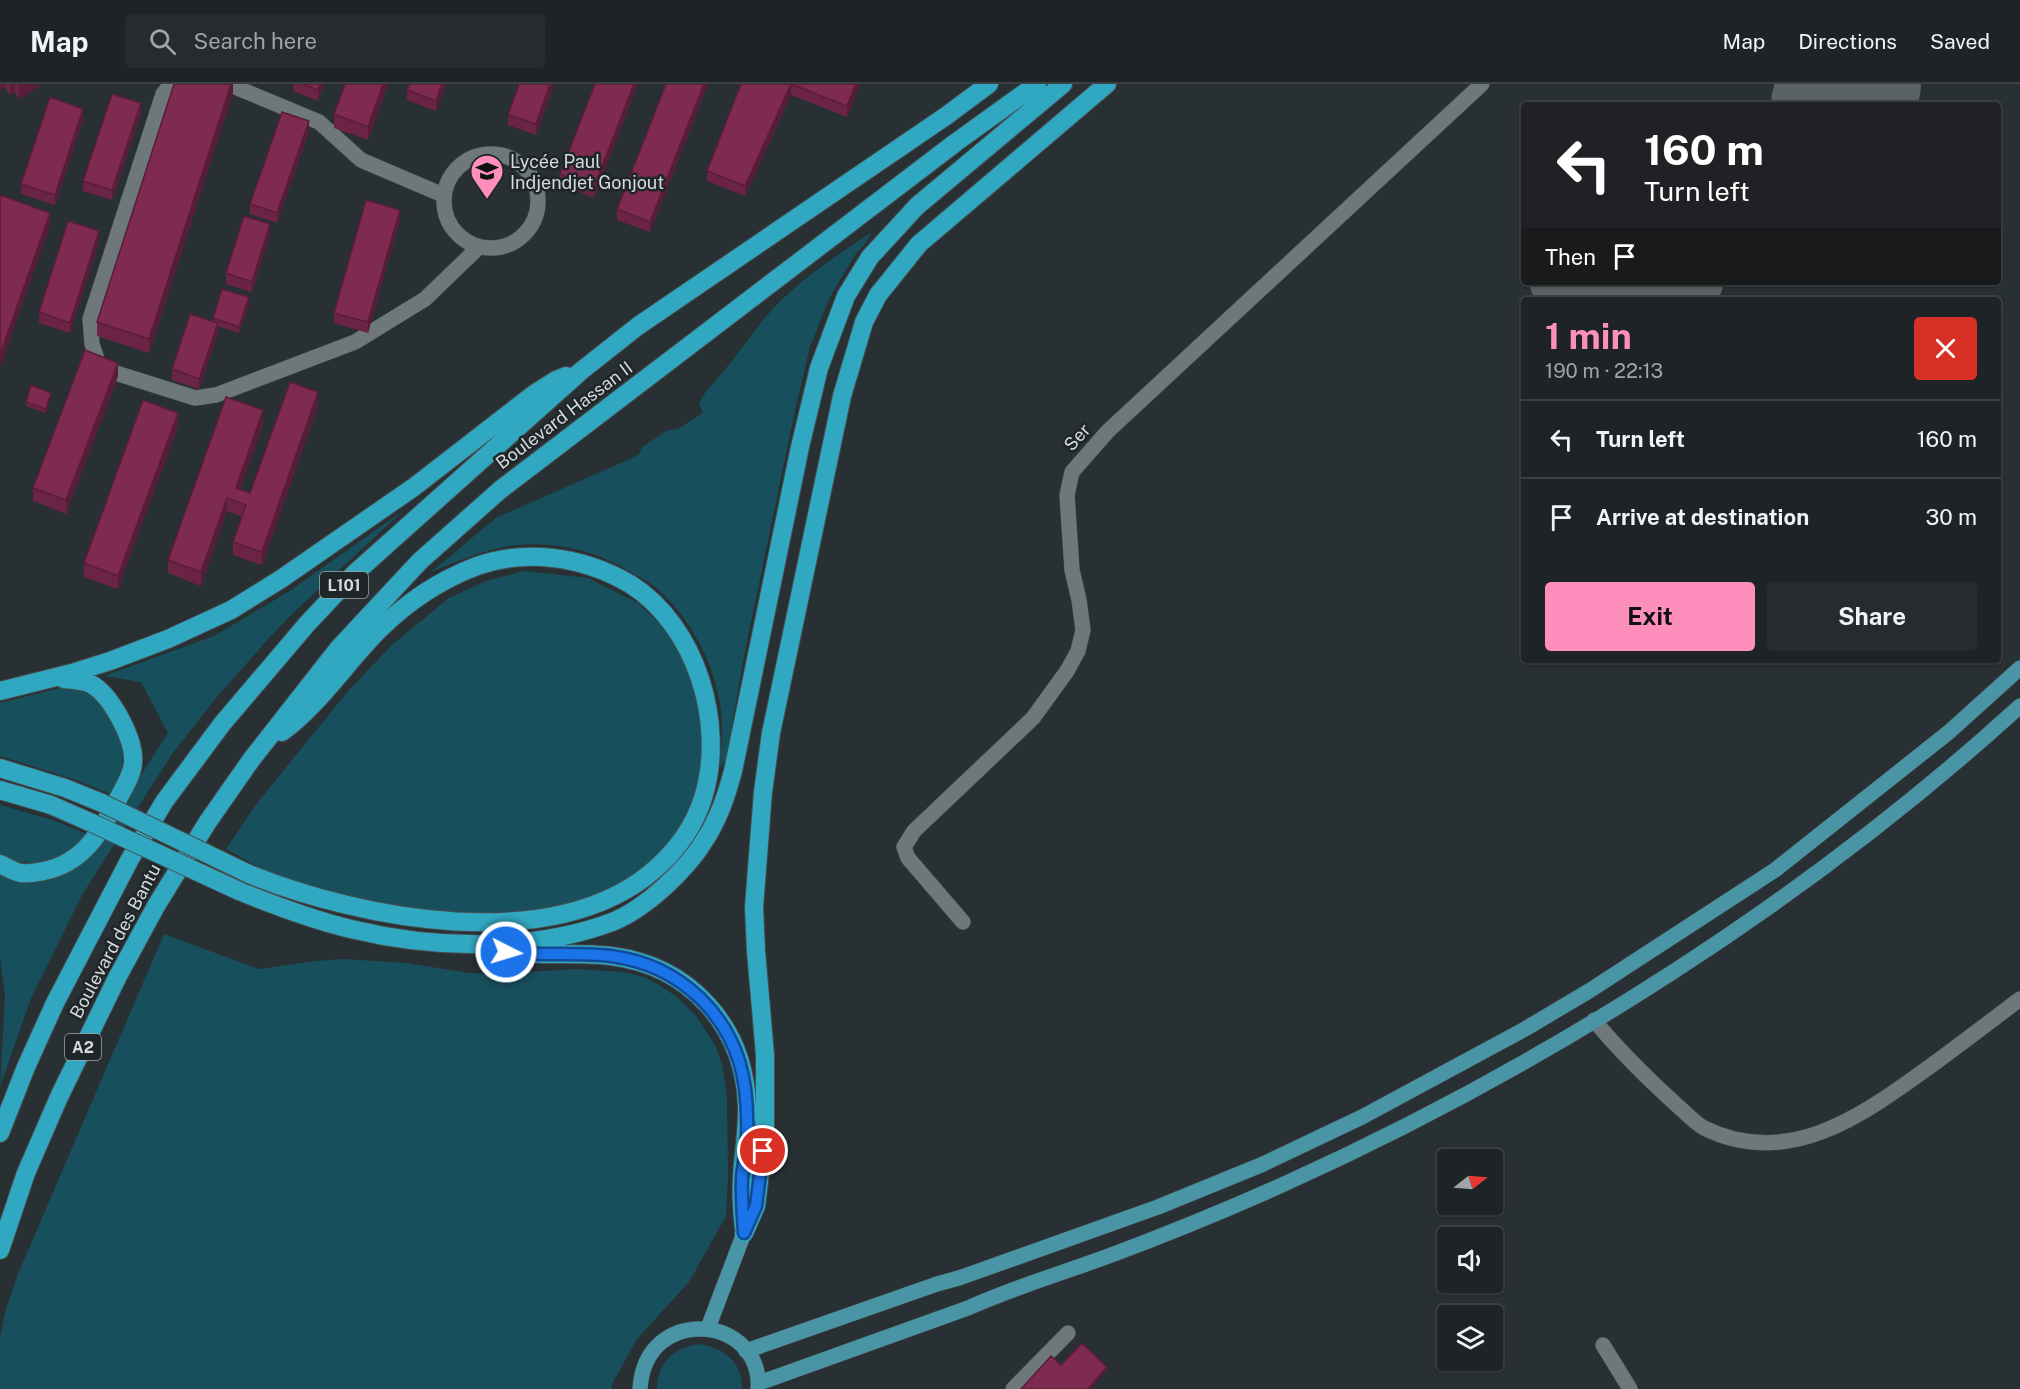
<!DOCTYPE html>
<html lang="en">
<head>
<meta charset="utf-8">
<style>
	body { margin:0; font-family:"Public Sans",sans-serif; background:#262c2e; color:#f1f3f6; height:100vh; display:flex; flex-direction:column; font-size:22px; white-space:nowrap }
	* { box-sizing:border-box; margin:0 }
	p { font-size:20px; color:#a1a4a7 }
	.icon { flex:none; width:33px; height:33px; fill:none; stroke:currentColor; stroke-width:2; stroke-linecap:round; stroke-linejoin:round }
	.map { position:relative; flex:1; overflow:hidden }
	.drawer { position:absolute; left:1521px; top:213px; width:480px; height:366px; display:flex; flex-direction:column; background:#1e2426; border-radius:6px; box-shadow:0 2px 4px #0004,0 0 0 2px #3c4143 }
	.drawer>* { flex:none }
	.guide { position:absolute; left:1521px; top:18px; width:480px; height:183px; border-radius:6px; box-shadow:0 2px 4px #0004,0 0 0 2px #3c4143; background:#202124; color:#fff; overflow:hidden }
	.needle { width:39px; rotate:73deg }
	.controls { position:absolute; left:1437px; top:1065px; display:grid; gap:12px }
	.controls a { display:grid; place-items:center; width:66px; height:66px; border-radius:6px; background:#1e2426; box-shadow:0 2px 4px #0004,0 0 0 2px #3c4143; font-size:30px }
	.pin { position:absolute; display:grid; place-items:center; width:51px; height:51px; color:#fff; margin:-26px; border:3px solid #fff; border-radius:50%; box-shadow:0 2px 6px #0007 }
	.me { position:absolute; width:66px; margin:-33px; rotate:95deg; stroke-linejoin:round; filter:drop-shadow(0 0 4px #0008) }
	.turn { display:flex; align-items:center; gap:21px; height:126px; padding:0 24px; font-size:27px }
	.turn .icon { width:78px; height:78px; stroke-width:2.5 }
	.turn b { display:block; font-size:42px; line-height:51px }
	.then { display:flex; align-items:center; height:57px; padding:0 24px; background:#0003; gap:12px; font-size:22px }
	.round { display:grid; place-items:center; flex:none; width:63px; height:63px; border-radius:6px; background:#262c2e }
	.summary { display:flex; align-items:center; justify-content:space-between; height:102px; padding:0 24px }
	h1 { font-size:36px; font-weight:700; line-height:45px; color:#fe8ebc }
	.cta { display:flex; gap:12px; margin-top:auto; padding:12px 24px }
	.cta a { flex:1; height:69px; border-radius:6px; background:#fe8ebc; color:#111; font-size:24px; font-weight:700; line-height:69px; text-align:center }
	.cta a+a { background:#262c2e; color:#f1f3f6 }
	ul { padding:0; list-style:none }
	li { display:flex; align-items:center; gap:18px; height:78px; padding:0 24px; border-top:2px solid #3c4143 }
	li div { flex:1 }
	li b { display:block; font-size:22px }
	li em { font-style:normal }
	header { display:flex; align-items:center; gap:36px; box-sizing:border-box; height:84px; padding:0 30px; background:#1e2426; border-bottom:2px solid #3c4143 }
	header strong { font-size:28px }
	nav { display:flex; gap:33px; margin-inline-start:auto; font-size:21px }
	.search { width:420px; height:54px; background:#262c2e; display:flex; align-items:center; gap:15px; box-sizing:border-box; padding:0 21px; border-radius:6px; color:#a1a4a7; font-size:22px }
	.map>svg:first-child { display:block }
	.green { fill:#184f5c }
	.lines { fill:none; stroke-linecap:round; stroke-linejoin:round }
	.taxiway { stroke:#5a6264; stroke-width:51 }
	.runway { stroke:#5a6264; stroke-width:128 }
	.minor-casing { stroke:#474e50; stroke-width:16 }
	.major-casing { stroke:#474e50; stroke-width:16 }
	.highway-casing { stroke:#474e50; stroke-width:20 }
	.minor { stroke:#6e787b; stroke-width:15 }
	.major { stroke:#4995a6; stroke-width:15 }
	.highway { stroke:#31a8c2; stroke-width:18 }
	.highway-bridge-casing { stroke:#474e50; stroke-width:20; stroke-linecap:butt }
	.highway-bridge { stroke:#31a8c2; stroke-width:18 }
	.wall { fill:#6c2446 }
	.shaded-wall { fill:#581d39 }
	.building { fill:#7e2a51; stroke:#581d39; stroke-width:1.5 }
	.route-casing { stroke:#114b97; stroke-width:15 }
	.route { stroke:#1a73e8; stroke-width:10 }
	.labels { text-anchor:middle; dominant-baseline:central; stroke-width:5; stroke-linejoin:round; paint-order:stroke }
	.shield { fill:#1e2629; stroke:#9ea4a6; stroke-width:1.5 }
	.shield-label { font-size:16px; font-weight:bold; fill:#d5dadc }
	.poi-label { font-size:18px; fill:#d5dadc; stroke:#1e2629; text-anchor:start }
	.street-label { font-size:18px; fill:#d5dadc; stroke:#1e2629 }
</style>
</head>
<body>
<header>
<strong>Map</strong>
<div class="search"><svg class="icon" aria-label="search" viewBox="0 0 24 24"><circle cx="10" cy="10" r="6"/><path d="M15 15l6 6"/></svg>Search here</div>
<nav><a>Map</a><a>Directions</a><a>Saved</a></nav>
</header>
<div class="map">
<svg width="2020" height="1305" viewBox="0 0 2020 1305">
	<rect width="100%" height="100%" fill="#283033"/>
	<path class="green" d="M872,148L865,160L854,172L829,215L810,263L796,322L745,567L726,674L720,684C721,663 724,641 720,620C713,576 689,532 655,503C647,496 636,492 627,486C592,465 550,456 509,462C482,467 457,477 431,488L496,434L632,374L639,370L642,363L668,346L678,345L703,329L699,319C706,305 717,296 727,283C740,267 751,251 764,235C793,200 834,173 872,148Z
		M404,426L292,530L269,554L217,613L172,670L82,811L31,914L0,1003L5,912L0,874V791C33,803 58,798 86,777L168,649L141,598L104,592L214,552L288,508Z
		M524,487L588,494L638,519L659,539L679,562L705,632L703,666L696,718L681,748L659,774L608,806L569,820L524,827L476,829L404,824L310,803L264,786L226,765L255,722L296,671L349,606L393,560L449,514L486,497Z
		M68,602L93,608C121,649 131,662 115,712L76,696L0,672V619Z
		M0,721L53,736L89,751C61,780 38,786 0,772Z
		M164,850L259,885L316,877L344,875L407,879L469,889L496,890L576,885L623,888L644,893L661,902L677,913L696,932L715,961L722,980L727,1012L728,1094L726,1132L689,1198L637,1255L611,1302L612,1305H0V1255L5,1228L18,1190Z
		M698,1260C723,1263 743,1278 742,1305H657C657,1279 674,1264 698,1260Z"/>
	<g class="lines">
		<path class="taxiway" d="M1555,198L1575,216
			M1674,216L1698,198"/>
		<path class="runway" d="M1835,21L1857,0
			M1625,216L1645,198"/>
		<g class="minor-casing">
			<path id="minor" d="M171,0L163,10L90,235L92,260L100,284L195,314L216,311L355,258L425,215L479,163
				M228,0L319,38L361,76L443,111
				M444 117a47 47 0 1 1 94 0a47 47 0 1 1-94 0Z
				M963,838L908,774L904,763L914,747L1033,634L1067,587L1078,567L1083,546L1079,516L1072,486L1067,411L1072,388L1108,347L1482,0
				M1594,936C1620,968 1649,996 1680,1024C1687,1030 1695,1039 1704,1044C1787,1085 1860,1033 1925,986C1957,963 1988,939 2020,915
				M1603,1261L1630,1305
				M1013,1305L1068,1249"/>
		</g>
		<g class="major-casing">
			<path id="major" d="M708,1244L744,1149
				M746,1267L937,1200L959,1194L1158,1123L1261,1081L1362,1033L1525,945L1589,907L1775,786L1949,648L2020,584
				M759,1299L968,1224C1013,1204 1059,1190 1106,1173C1165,1151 1224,1127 1282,1101C1546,982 1806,817 2020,622
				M640,1305C645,1219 763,1231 758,1305"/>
		</g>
		<g class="highway-casing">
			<path id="highway" d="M0,607L72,589L110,577L168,555L231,526L281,495L414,403L534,310L556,296L566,292
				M0,684L65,704L102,719
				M0,706L51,721L92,739
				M0,780C7,783 14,788 21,789C29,790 37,788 44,787C83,779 100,749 117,717C123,705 132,692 133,679C135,655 111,611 91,600C83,596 73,596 64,595
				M249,790C360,835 554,873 654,786C676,767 694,743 703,714C726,641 697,542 630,500C606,486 580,477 553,474C528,471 500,474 477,482C440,496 407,518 379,546C346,579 320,620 282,648
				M239,807C276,822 313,836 351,845C433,865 532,868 612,838C645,825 688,785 706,754C719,734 727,710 733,687L800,363L819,284L846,212L870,173L917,122L1063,0
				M506,868C541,872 576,868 611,872C690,882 744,942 747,1021C748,1046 743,1069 742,1094C741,1110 742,1127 744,1144
				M0,1049L26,983L55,919L130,775L164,718L222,640L307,540L354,490L581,287L638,242L946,32L989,0
				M744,1149L756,1122L765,1048V971L756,867L754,823L763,708L771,649L842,312L864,238L878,211L919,160L1107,0
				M0,1166L26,1089L59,1013L118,892L156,822L207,739L251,676L338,565L420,477L500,406L955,59L1037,0"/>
		</g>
		<use href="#minor" class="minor"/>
		<use href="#major" class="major"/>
		<use href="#highway" class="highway"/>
		<g class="highway-bridge-casing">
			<path id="highway-bridge" d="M102,719L249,790
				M92,739L239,807"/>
		</g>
		<use href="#highway-bridge" class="highway-bridge"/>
	</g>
	<path class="wall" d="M0,0H42L19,15L15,8L10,11L5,3Z
		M233,0V9L149,269L97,252V238Z
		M293,0H324L318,17L293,7Z
		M345,0H388L368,56L334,44V30Z
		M446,0L436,27L407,16V6Z
		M519,0H554L536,51L508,41V31Z
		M595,0L594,114L560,100V90Z
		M666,0H708L650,148L617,136V125Z
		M739,0H860L847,33L791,11L745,112L707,97V87L740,1Z
		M141,29L112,116L83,107V97Z
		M83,35L55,121L21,110V100Z
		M309,47L277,139L250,130V120Z
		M400,136L368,249L334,239V229Z
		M270,150L252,208L226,200V189Z
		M99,158L70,249L39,239V228Z
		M249,220L239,249L218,242V250L199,305L172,296V285L213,238V234Z
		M118,292L66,430L33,417V404Z
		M51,312L46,329L26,322V318Z
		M318,322L262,481L233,471V458L242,433L227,427L201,502L168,489V476L263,340L240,405L250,409Z
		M178,342L118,505L84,493V479Z"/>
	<path class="shaded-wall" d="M0,0H5V3L0,7Z
		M10,0H15V8L10,11Z
		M19,0H42L19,15Z
		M231,0H233V9L149,269V255Z
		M320,0H324L318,17V6Z
		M383,0H388L368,56V43Z
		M442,0H446L436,27V17Z
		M550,0H554L536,51V40Z
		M634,0H638L594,114V103Z
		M704,0H708L650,148V138Z
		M791,0V11L745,112V102Z
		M856,0H860L847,33V22Z
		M141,19V29L112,116V106Z
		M83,25V35L55,121V111Z
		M309,37V47L277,139V129Z
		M400,126V136L368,249V238Z
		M50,129V142L0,284V271Z
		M270,140V150L252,208V198Z
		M99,147V158L70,249V239Z
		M249,213V220L239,249V243Z
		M218,239V250L199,305V295Z
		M118,279V292L66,430V416Z
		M318,308V322L262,481V468Z
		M51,309V312L46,329V325Z
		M263,326V340L236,417V404Z
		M178,329V342L118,505V492Z
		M227,414V427L201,502V488Z
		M1107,1283V1286L1091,1305H1088Z"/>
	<path class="building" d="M174,0H231L149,255L97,238Z
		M302,0H320L318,6Z
		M345,0H383L368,43L334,30Z
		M410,0H442L436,17L407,6Z
		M519,0H550L536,40L508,31Z
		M595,0H634L594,103L560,90Z
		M666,0H704L650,138L617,125Z
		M741,0H856L847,22L791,0L745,102L707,87Z
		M112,10L141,19L112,106L83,97Z
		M50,13L83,25L55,111L21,100Z
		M282,28L309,37L277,129L250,120Z
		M0,111L50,129L0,271Z
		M366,116L400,126L368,238L334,229Z
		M244,132L270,140L252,198L226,189Z
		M68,137L99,147L70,239L39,228Z
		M222,205L249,213L239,243L213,234Z
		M190,230L218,239L199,295L172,285Z
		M85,266L118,279L66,416L33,404Z
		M290,298L318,308L262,468L233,458L246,421L227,414L201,488L168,476L226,313L263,326L236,404L250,409Z
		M31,301L51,309L46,325L26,318Z
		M143,316L178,329L118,492L84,479Z
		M1082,1259L1107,1283L1088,1305H1021L1051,1272L1061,1281Z"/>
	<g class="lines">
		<g class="route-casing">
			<path id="route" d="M506,868C541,872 577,868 611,872C647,877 675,890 701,915C740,954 749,998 747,1053C747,1067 743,1080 742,1094C741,1112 743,1131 744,1149L756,1122L763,1067"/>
		</g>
		<use href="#route" class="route"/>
	</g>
	<defs>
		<g id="school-pin" transform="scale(1.725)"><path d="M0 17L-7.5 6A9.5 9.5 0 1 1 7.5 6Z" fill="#fe8ebc" stroke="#1e2629"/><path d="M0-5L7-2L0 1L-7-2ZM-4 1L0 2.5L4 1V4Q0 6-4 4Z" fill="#111"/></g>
	</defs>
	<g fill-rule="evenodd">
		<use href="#school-pin" x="487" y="87"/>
	</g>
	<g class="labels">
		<g class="shield">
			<rect x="320" y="488" width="48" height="26" rx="4.5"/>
			<rect x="65" y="950" width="36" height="26" rx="4.5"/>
		</g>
		<g class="shield-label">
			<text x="344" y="501">L101</text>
			<text x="83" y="963">A2</text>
		</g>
		<g class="poi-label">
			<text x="510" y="77">Lycée Paul<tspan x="510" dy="21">Indjendjet Gonjout</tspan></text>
		</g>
		<g class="street-label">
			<text transform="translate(564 331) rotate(-37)">Boulevard Hassan II</text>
			<text transform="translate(1077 353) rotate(-48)">Ser</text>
			<text transform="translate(115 857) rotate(-62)">Boulevard des Bantu</text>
		</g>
	</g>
</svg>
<div class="controls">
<a><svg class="needle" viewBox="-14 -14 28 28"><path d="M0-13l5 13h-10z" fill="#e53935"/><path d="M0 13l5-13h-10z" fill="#a1a4a7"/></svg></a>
<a><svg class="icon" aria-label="sound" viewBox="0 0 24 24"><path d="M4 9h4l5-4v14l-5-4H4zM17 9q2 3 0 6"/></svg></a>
<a><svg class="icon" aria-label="layers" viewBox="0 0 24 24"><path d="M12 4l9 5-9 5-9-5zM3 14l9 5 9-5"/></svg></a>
</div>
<div class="pin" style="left:763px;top:1067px;background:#d93025"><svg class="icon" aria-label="arrive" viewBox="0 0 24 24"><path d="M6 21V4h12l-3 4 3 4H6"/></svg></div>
<svg class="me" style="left:506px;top:868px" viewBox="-20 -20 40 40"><circle r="17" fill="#1a73e8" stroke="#fff" stroke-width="3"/><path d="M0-11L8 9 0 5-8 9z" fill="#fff"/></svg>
<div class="guide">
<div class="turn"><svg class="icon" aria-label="left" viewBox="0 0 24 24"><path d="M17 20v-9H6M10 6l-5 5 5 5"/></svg><div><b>160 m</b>Turn left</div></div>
<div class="then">Then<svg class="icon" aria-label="arrive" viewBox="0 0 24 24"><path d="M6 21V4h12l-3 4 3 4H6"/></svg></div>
</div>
<section class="drawer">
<div class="summary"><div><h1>1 min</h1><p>190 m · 22:13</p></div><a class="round" style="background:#d93025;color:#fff"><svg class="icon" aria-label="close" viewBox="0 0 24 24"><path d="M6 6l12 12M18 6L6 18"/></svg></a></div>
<ul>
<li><svg class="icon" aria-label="left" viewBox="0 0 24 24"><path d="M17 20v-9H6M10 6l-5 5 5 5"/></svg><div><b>Turn left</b></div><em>160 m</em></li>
<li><svg class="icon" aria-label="arrive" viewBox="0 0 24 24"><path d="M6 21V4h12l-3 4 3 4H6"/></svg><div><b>Arrive at destination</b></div><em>30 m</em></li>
</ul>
<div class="cta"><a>Exit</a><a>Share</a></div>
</section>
</div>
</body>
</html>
